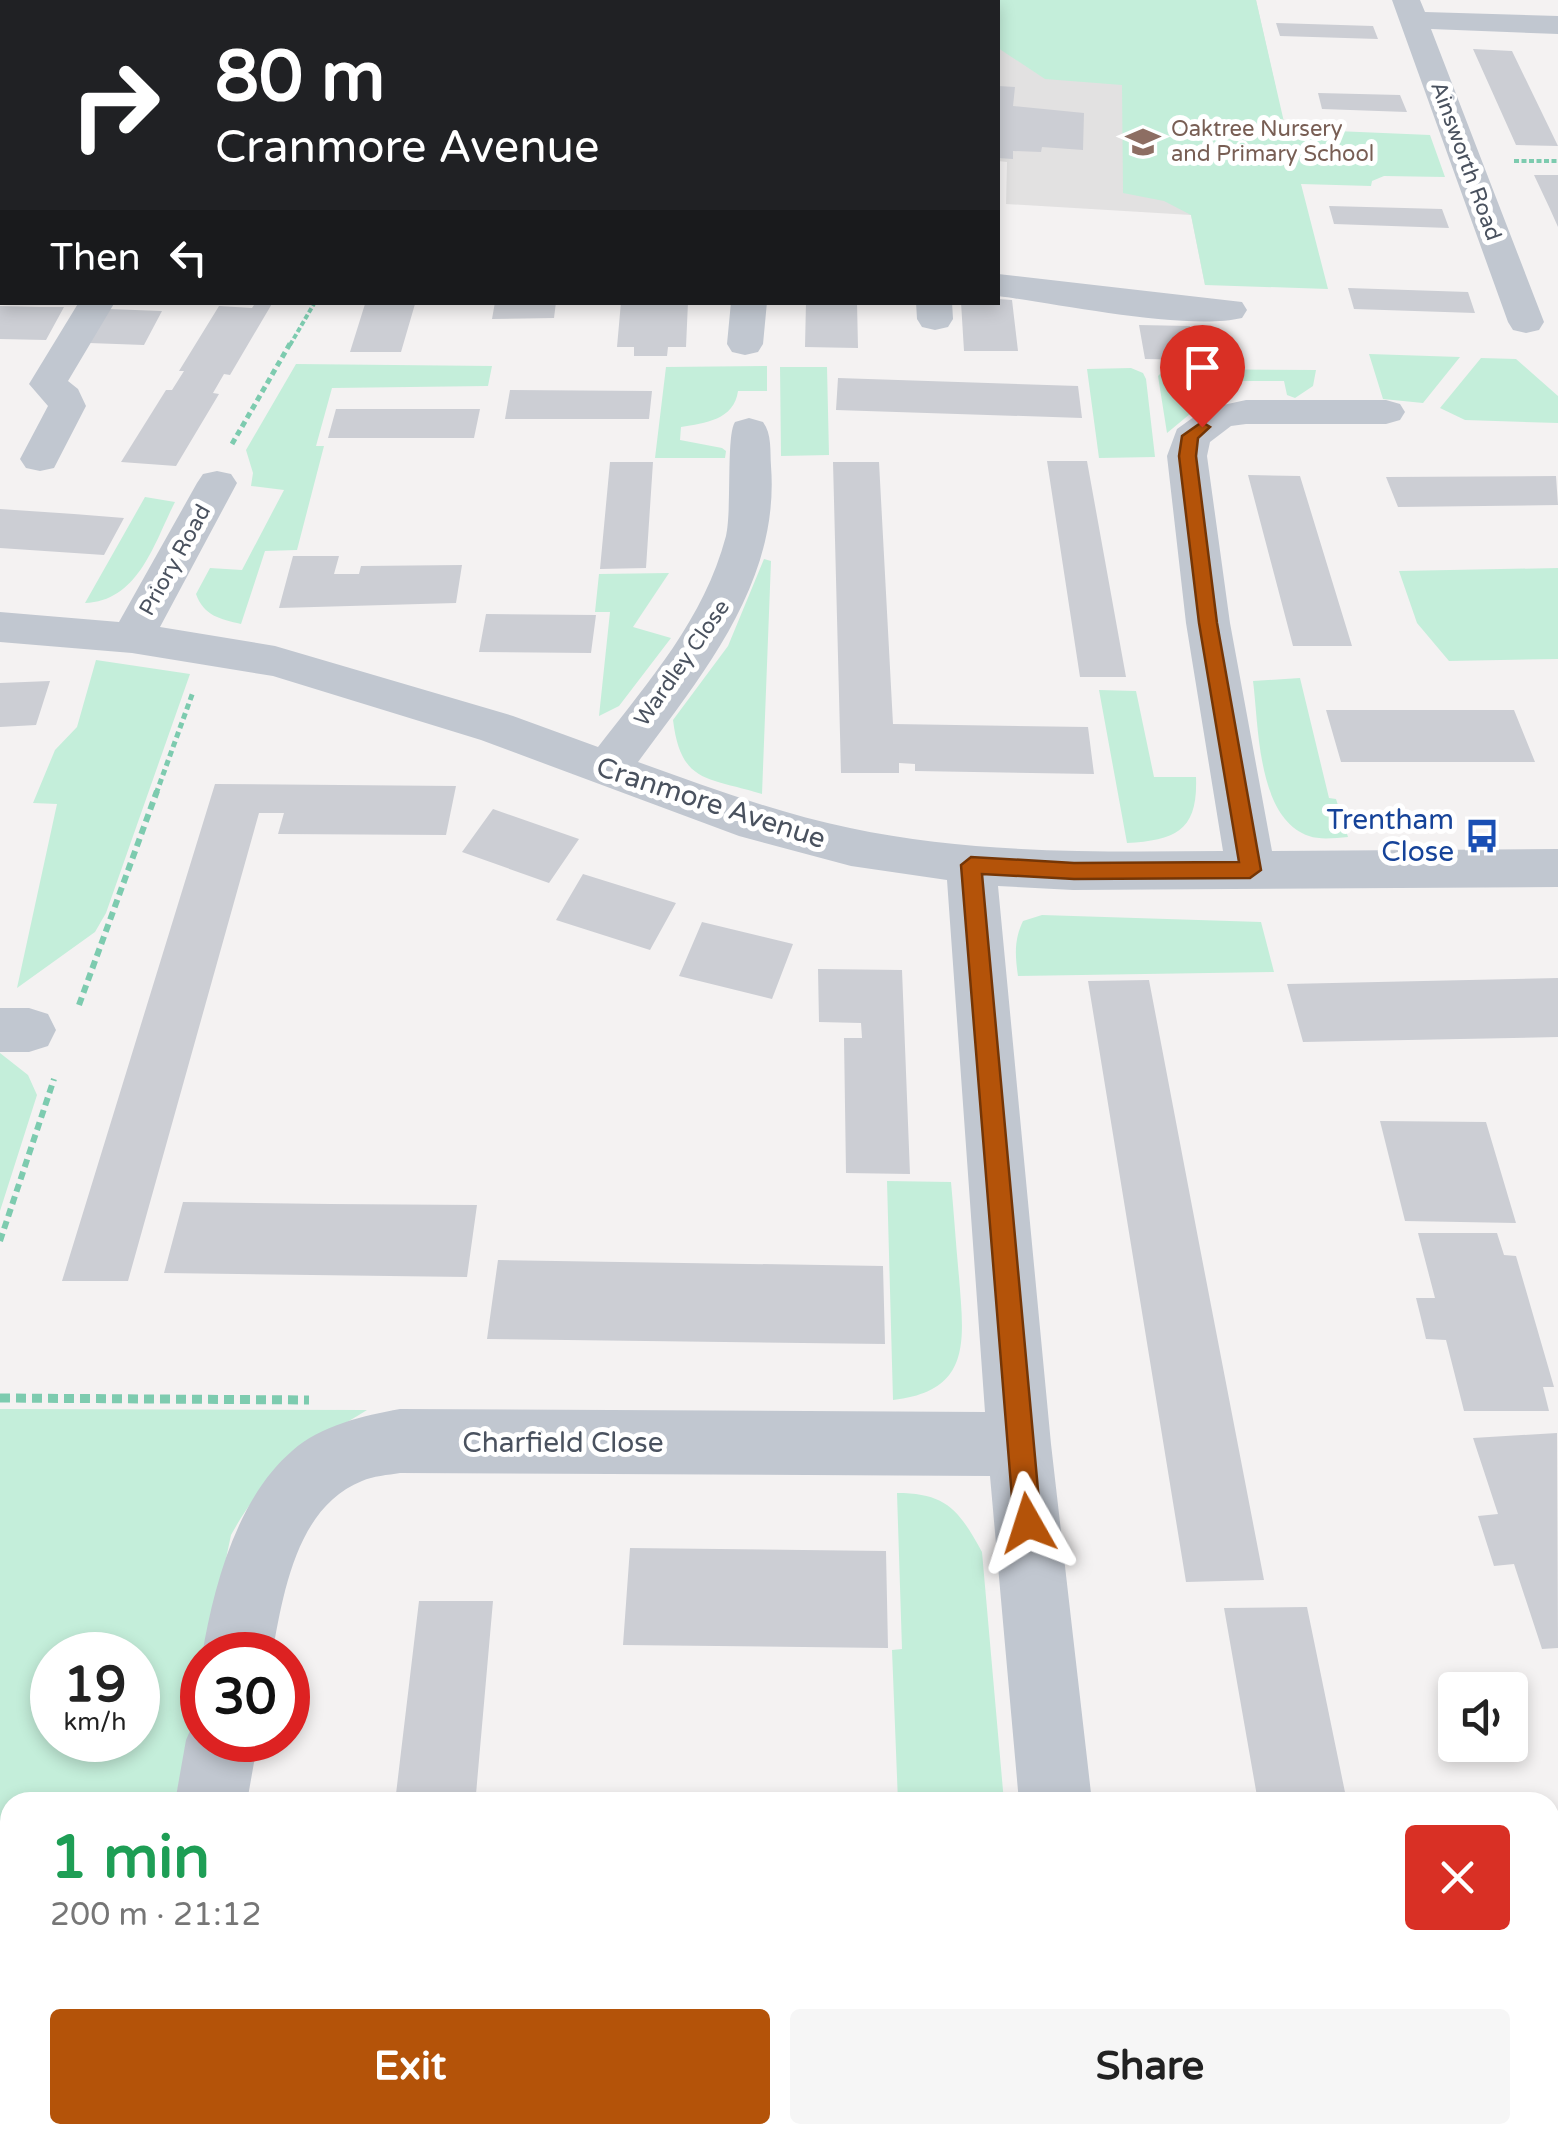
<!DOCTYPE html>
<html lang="en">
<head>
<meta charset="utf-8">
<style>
	body { margin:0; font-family:"Varela Round",sans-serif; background:#f6f6f6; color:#222; height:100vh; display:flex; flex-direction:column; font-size:38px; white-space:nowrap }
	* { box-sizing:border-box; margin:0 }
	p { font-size:32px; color:#767676 }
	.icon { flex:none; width:55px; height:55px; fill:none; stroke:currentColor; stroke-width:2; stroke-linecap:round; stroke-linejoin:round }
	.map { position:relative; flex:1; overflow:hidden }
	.sheet { position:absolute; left:0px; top:1792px; width:1560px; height:352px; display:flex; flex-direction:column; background:#fff; border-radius:30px 30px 0 0; box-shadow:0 5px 15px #0003 }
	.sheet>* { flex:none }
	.hud { position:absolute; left:0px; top:0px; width:1000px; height:305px; box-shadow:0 5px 15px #0003; background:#202124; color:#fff; overflow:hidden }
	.buttons { position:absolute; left:1438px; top:1672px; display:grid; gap:20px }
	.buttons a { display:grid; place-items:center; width:90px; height:90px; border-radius:10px; background:#fff; box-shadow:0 5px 15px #0003; font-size:50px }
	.speed { position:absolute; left:30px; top:1632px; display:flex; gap:20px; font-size:50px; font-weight:700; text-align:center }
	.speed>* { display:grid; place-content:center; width:130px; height:130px; border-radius:50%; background:#fff; box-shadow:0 5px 15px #0003; line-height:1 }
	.speed small { font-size:25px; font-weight:400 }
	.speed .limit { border:15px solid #d22; background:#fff; color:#111 }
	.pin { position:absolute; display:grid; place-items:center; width:85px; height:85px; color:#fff; margin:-102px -42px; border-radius:50% 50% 50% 0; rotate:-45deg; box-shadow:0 0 10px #0007 }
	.pin .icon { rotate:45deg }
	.me { position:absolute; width:110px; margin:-55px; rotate:354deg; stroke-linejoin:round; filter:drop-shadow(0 0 8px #0008) }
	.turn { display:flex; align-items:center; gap:35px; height:210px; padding:0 50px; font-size:45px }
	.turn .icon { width:130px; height:130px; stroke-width:2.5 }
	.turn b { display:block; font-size:70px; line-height:85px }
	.then { display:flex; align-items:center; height:95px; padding:0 50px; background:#0003; gap:20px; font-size:38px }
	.round { display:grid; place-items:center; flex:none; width:105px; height:105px; border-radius:10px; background:#f6f6f6 }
	.overview { display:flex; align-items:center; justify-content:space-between; height:170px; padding:0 50px }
	h1 { font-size:60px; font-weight:800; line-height:75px; color:#1e9e55 }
	.primary-button { display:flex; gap:20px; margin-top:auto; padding:20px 50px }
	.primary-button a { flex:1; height:115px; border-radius:10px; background:#b45309; color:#fff; font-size:40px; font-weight:800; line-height:115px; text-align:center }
	.primary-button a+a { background:#f6f6f6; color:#222 }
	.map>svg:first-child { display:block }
	.commercial { fill:#fcfaee }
	.education { fill:#e2e1e1 }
	.green { fill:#c4eeda; fill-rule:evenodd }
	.building { fill:#ccced4 }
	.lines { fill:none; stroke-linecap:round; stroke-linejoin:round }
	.path-far3 { stroke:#7dcbaf; stroke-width:4; stroke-dasharray:5 2.5; stroke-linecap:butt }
	.path-far2 { stroke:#7dcbaf; stroke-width:5; stroke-dasharray:6 4; stroke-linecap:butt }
	.path-far1 { stroke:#7dcbaf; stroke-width:6; stroke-dasharray:8 5; stroke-linecap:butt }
	.path { stroke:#7dcbaf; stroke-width:9; stroke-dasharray:10 6; stroke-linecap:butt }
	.minor { fill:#c1c7d0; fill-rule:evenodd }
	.route { fill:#b45309; stroke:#753606; stroke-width:2.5 }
	.labels { text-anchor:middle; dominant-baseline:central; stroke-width:10; stroke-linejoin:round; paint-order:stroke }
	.far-education-label { font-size:22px; fill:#785e54; stroke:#fff; text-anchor:start }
	.far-street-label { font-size:22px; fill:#4a525f; stroke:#fff }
	.street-label { font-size:28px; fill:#4a525f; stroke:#fff }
	.transit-label { font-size:28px; fill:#164399; stroke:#fff; text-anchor:end }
</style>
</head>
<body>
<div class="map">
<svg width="1558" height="2144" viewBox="0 0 1558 2144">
	<rect width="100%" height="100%" fill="#f4f2f2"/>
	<path class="commercial" d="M0,0H480L2,2V91Z"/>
	<path class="education" d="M511,0H1256L1276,89L1205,285L1191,215L1006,204L1007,162L998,161V2Z"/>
	<path class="green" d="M974,0H1256L1284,122L1334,124L1336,131L1430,135L1445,177L1384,176L1372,181L1371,186L1301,184L1328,289L1205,285L1191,215L1164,201L1123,193L1122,85L1045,79L998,48V2Z
		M1369,354L1460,357L1423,403L1383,399Z
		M1481,358L1516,359L1558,396V423L1465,420L1440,408Z
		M296,364L492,366L488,386L332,388L316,446H324L297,550L265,551L241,624C220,619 204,616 196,594L210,568L242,570L284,490L251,486L253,473L246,450Z
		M767,366V391H738C734,420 705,423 681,427L680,440L722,448L726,451L725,458H655L666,367Z
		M780,367H827L829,455L781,456Z
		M1131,368L1143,373L1146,379L1155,457L1099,458L1087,369Z
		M1165,369L1316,370L1313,386L1295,398L1287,395L1284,381H1181L1190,414L1167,433L1158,376Z
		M145,497L175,502C154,543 139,601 85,603Z
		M764,559L771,561L762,794C707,777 681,784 673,720L728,646Z
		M1558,568V659L1449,661L1417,623L1399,571Z
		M669,573L633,627L671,638L619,706L599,716L610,612H595L599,574Z
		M96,660L190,674L106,913L95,932L17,988L57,804L33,803L55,750L77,727Z
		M1300,678L1329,798L1336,799L1348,837C1335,838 1320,840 1309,836C1257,818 1259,727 1253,681Z
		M1099,690L1136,691L1154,777H1196C1198,830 1177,840 1127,843Z
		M1042,915L1261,922L1274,972L1018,976C1015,955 1014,940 1023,921Z
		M0,1053L28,1075L37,1095L0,1211Z
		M887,1181L951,1182C954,1214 956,1246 959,1277C964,1341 972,1391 893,1400Z
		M0,1409L367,1410C303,1449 268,1468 231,1535L175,1802H10V2006L0,2057ZM52,1655H138V1740H52Z
		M897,1493C946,1493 959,1510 982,1552L1004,1802H898L892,1650L902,1649Z
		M1550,2117H1558V2144H1178L1175,2135H1550Z"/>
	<path class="building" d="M1276,23L1373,26L1378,39L1280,36Z
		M1473,49L1512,51L1558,146L1516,145Z
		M998,86L1015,87L1013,106L1084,113L1083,150L1042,147L1041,152L1013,151V159L998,158Z
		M1318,93L1400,95L1407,112L1322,109Z
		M1534,175H1558V227L1550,209Z
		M1329,206L1442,209L1449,228L1334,224Z
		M1348,288L1468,292L1475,313L1354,309Z
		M998,299L1012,300L1018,351H964L961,302H998Z
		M256,302H273L230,375L224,374L213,393L219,394L176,466L121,462L166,390H172L184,371H179L219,306L252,308Z
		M495,302H556L554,318L492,319Z
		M621,302H688L686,347H668L667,356H634V347H617Z
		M806,302H857L858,348L805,347Z
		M365,304H415L401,352H350Z
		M0,306L39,307H64L46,340L0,339Z
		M108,309L162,311L144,345L89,343Z
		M1139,325L1190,326L1198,360L1145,359Z
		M838,378L1078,386L1082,418L836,410Z
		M510,390L652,391L649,419H505Z
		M336,409H480L474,438H328Z
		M1047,461H1087L1126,677H1080Z
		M610,462H653L646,568L600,569Z
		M833,462H879L893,724L1088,727L1094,774L915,771V764L899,763V773H841Z
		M1248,475L1300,476L1352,646H1293Z
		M1556,476L1558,505L1398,507L1386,477Z
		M0,509L74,514L124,518L104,555L0,548Z
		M293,556H339L334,574H359L361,566L462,565L456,603L279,608Z
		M486,614L596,615L591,653L479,652Z
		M50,681L36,725L0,727V683Z
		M1326,710H1514L1535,762H1341Z
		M215,784L456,786L446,835L278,834L284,813H259L128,1281H62Z
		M493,809L579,839L549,883L462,852Z
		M583,874L676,903L650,950L556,920Z
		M702,922L793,944L772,999L679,976Z
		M818,969L902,970L910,1174L846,1173L844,1038H862L861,1023L819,1022Z
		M1558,978V1037L1303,1042L1287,984Z
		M1149,980L1199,1243L1264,1580L1186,1582L1088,981Z
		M1380,1121L1486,1122L1516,1223L1405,1221Z
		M183,1202L330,1204L477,1205L467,1277L164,1273Z
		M1418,1233H1497L1504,1255L1516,1256L1554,1387H1543L1549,1411H1464L1446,1340L1426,1339L1421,1318L1416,1298H1435Z
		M498,1260L883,1266L885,1344L487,1339Z
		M1557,1433L1558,1648L1542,1649L1514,1564L1494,1566L1478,1516L1498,1514L1473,1438Z
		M630,1548L886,1551L888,1648L623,1645Z
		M419,1601H493L476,1794H396Z
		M1307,1607L1347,1802H1258L1224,1608Z
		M1550,1835H1558V1945H1550Z
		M285,2135H373L372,2144H284Z
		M829,2135H925L926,2144H830Z"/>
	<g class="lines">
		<path class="path-far3" d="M1514,161H1558
			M290,345L315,302"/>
		<path class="path-far2" d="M232,444L291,342
			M156,794L193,692"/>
		<path class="path-far1" d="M79,1005L157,791
			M0,1241L54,1079"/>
		<path class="path" d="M0,1398L309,1400"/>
		<path class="minor" d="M1392,0H1420L1425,12L1558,16V34L1431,29L1544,322L1539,330L1526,333L1513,330L1508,322Z
			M2,163V187L0,188V164Z
			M0,271L2,272V293H0Z
			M998,274L1242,302L1247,310L1242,318C1187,331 1059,304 998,296Z
			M79,302H115L68,381L78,389L86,406L54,468L40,471L26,468L20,459L48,406L29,384Z
			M731,302H767L763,344L758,352L745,355L732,352L727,344Z
			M916,302H952L953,319L948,327L935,330L922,327L917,319Z
			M1246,400H1386L1400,404L1405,412L1400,420L1386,424H1246L1231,426L1210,442L1207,456L1230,623L1272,851L1558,849V887L1073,890L998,886L1051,1444L1092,1802H1019L990,1476L400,1473C388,1475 373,1476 362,1481C296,1507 283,1595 272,1655L202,1656C213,1588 237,1498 292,1451C321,1425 363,1416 400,1409L985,1412L947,880L851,866L739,836L481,740L273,676L132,653L0,642V612L119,622L197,483L203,474L217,471L231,474L237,483L160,627L275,646L513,716L598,747C649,681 704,619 726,536C732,510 726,435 735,422L749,418L763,422C772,434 770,451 771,466C780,582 703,674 638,762C708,787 777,813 850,828C973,854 1098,852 1223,851L1186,623L1167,456L1177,429L1205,409Z
			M0,1008H29L48,1014L56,1030L48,1046L29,1052H0Z
			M202,1712V1740H258L247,1802H175L186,1740L197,1715Z
			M10,2034V2114L3,2115L0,2036Z
			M119,2135H201L199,2144H117Z
			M1050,2135H1132L1133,2144H1051Z"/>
	</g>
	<path class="route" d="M1202,422L1210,427L1198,438L1196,456L1217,623L1261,870L1250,878L1074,879L982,874L1041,1523L1037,1533L1028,1537L1018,1533L1014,1523L961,865L971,857L1074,863L1239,862L1199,623L1179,456L1182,436Z"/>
	<defs>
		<g id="school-bare" transform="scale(2.7)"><path d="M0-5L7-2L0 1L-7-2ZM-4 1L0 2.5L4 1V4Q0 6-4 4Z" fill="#8d6e63" stroke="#fff" stroke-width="2.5" paint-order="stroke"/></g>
		<g id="bus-bare" transform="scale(2.7)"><path d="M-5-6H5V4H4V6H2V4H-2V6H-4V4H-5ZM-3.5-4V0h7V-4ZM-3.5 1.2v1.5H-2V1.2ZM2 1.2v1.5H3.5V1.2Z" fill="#1a4fb4" stroke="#fff" stroke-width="2.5" paint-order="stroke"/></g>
	</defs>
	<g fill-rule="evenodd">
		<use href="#school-bare" x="1143" y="142"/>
		<use href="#bus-bare" x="1482" y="836"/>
	</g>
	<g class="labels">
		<g class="far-education-label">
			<text x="1171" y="129">Oaktree Nursery<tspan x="1171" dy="25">and Primary School</tspan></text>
		</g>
		<g class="far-street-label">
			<text transform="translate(1466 161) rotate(70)">Ainsworth Road</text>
			<text transform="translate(175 560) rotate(-61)">Priory Road</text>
			<text transform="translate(682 663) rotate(-55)">Wardley Close</text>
		</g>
		<g class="street-label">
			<text transform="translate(711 803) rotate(18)">Cranmore Avenue</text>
			<text x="563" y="1443">Charfield Close</text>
		</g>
		<g class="transit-label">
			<text x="1454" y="820">Trentham<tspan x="1454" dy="32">Close</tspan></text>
		</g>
	</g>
</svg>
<div class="buttons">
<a><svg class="icon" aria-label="sound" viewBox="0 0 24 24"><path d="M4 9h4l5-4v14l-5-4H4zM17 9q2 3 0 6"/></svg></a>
</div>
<div class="speed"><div>19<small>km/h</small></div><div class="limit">30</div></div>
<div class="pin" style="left:1202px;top:427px;background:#d93025"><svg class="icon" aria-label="arrive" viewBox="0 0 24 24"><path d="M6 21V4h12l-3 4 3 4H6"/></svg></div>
<svg class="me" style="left:1028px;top:1523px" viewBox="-20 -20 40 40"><path d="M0-17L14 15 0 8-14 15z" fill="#b45309" stroke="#fff" stroke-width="4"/></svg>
<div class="hud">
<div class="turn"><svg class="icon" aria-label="right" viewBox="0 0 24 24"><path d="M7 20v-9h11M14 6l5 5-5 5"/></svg><div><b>80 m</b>Cranmore Avenue</div></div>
<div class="then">Then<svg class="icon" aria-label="left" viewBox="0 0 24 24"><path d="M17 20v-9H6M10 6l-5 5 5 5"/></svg></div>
</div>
<section class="sheet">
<div class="overview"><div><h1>1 min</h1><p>200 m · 21:12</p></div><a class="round" style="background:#d93025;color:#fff"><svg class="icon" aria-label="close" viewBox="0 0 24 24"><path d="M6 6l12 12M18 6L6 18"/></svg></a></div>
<div class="primary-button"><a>Exit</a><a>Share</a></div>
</section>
</div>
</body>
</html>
